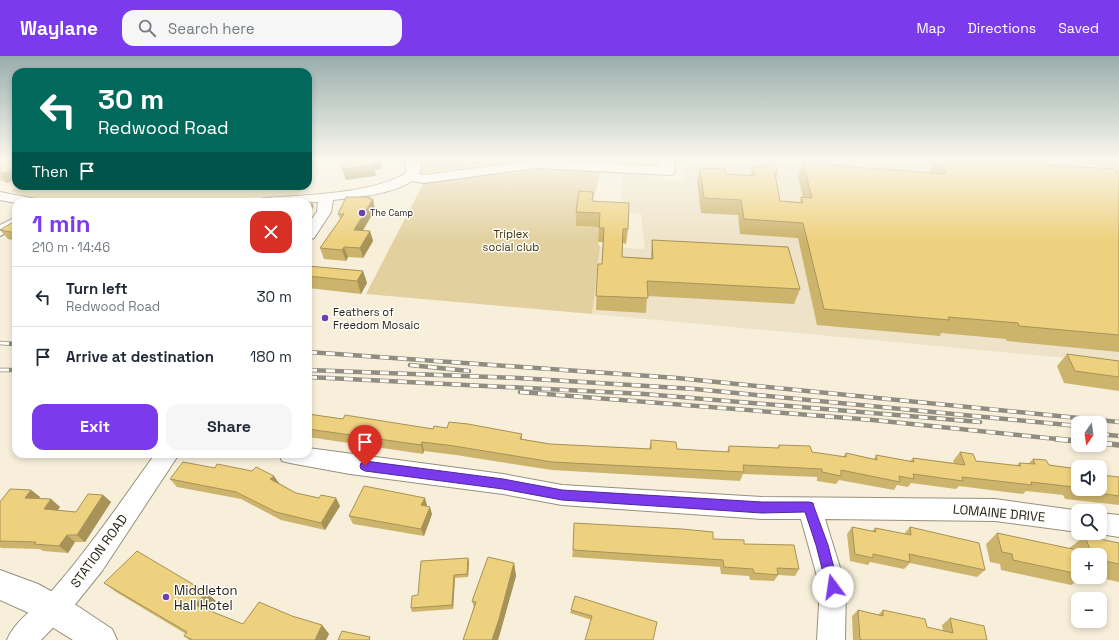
<!DOCTYPE html>
<html lang="en">
<head>
<meta charset="utf-8">
<style>
	body { margin:0; font-family:"Space Grotesk",sans-serif; background:#f6f6f7; color:#1f2937; height:100vh; display:flex; flex-direction:column; font-size:15px; white-space:nowrap }
	* { box-sizing:border-box; margin:0 }
	p { font-size:13px; color:#747a83 }
	.icon { flex:none; width:22px; height:22px; fill:none; stroke:currentColor; stroke-width:2; stroke-linecap:round; stroke-linejoin:round }
	.map { position:relative; flex:1; overflow:hidden }
	.side { position:absolute; left:12px; top:142px; width:300px; height:260px; display:flex; flex-direction:column; background:#fff; border-radius:12px; box-shadow:0 2px 6px #0003 }
	.side>* { flex:none }
	.hud { position:absolute; left:12px; top:12px; width:300px; height:122px; border-radius:12px; box-shadow:0 2px 6px #0003; background:#00695c; color:#fff; overflow:hidden }
	.needle { width:26px; rotate:193deg }
	.tools { position:absolute; left:1071px; top:360px; display:grid; gap:8px }
	.tools a { display:grid; place-items:center; width:36px; height:36px; border-radius:8px; background:#fff; box-shadow:0 2px 6px #0003; font-size:20px }
	.pin { position:absolute; display:grid; place-items:center; width:34px; height:34px; color:#fff; margin:-41px -17px; border-radius:50% 50% 50% 0; rotate:-45deg; box-shadow:0 0 4px #0007 }
	.pin .icon { rotate:45deg }
	.me { position:absolute; width:44px; margin:-22px; rotate:346deg; stroke-linejoin:round; filter:drop-shadow(0 0 3px #0008) }
	.turn { display:flex; align-items:center; gap:14px; height:84px; padding:0 20px; font-size:18px }
	.turn .icon { width:52px; height:52px; stroke-width:2.5 }
	.turn b { display:block; font-size:28px; line-height:34px }
	.then { display:flex; align-items:center; height:38px; padding:0 20px; background:#0003; gap:8px; font-size:15px }
	.round { display:grid; place-items:center; flex:none; width:42px; height:42px; border-radius:12px; background:#f6f6f7 }
	.head { display:flex; align-items:center; justify-content:space-between; height:68px; padding:0 20px }
	h1 { font-size:24px; font-weight:600; line-height:30px; color:#7c3aed }
	.cta { display:flex; gap:8px; margin-top:auto; padding:8px 20px }
	.cta a { flex:1; height:46px; border-radius:12px; background:#7c3aed; color:#fff; font-size:16px; font-weight:600; line-height:46px; text-align:center }
	.cta a+a { background:#f6f6f7; color:#1f2937 }
	ul { padding:0; list-style:none }
	li { display:flex; align-items:center; gap:12px; height:60px; padding:0 20px; border-top:1px solid #e0e1e3 }
	li div { flex:1 }
	li b { display:block; font-size:15px }
	li em { font-style:normal }
	header { display:flex; align-items:center; gap:24px; box-sizing:border-box; height:56px; padding:0 20px; background:#7c3aed; color:#fff }
	header strong { font-size:19px }
	nav { display:flex; gap:22px; margin-inline-start:auto; font-size:14px }
	.search { width:280px; height:36px; background:#f6f6f7; display:flex; align-items:center; gap:10px; box-sizing:border-box; padding:0 14px; border-radius:12px; color:#747a83; font-size:15px }
	.map>svg:first-child { display:block }
	.built { fill:#eee3c8 }
	.green { fill:#e2d09f }
	.lines { fill:none; stroke-linecap:round; stroke-linejoin:round }
	.river { fill:#c3a653; fill-rule:evenodd }
	.minor-casing { stroke:#97907d; stroke-width:2 }
	.major-casing { stroke:#97907d; stroke-width:2 }
	.minor { fill:#fff; fill-rule:evenodd }
	.major { fill:#fff; fill-rule:evenodd }
	.rail-far1-casing { stroke:#918c7e; stroke-width:4.5 }
	.rail-casing { stroke:#918c7e; stroke-width:5.5 }
	.rail-far1 { stroke:#fefdf8; stroke-width:3; stroke-dasharray:9; stroke-linecap:butt }
	.rail { stroke:#fefdf8; stroke-width:4; stroke-dasharray:12; stroke-linecap:butt }
	.wall { fill:#cdb46c }
	.shaded-wall { fill:#a79258 }
	.building { fill:#eed17e; stroke:#a79258 }
	.route { fill:#7c3aed; stroke:#51269a }
	.poi-dot { fill:#723cb3; stroke:#fefdf8; stroke-width:1.5 }
	.labels { text-anchor:middle; dominant-baseline:central; stroke-width:3; stroke-linejoin:round; paint-order:stroke }
	.far-poi-label { font-size:9px; fill:#26231c; stroke:#fefdf8; text-anchor:start }
	.park-label { font-size:11px; fill:#3d300b; stroke:#fefdf8 }
	.poi-label { font-size:11px; fill:#26231c; stroke:#fefdf8; text-anchor:start }
	.near-street-label { font-size:13px; fill:#26231c; stroke:#fefdf8 }
	.near-poi-label { font-size:13px; fill:#26231c; stroke:#fefdf8; text-anchor:start }
</style>
</head>
<body>
<header>
<strong>Waylane</strong>
<div class="search"><svg class="icon" aria-label="search" viewBox="0 0 24 24"><circle cx="10" cy="10" r="6"/><path d="M15 15l6 6"/></svg>Search here</div>
<nav><a>Map</a><a>Directions</a><a>Saved</a></nav>
</header>
<div class="map">
<svg width="1119" height="584" viewBox="0 0 1119 584">
	<rect width="100%" height="100%" fill="#f7efda"/>
	<path class="built" d="M503,103H645V109L555,104L491,108Z
		M679,103H1083L1119,120V310L1078,303L592,258L600,191L645,193L641,158L627,157L620,152L622,117L645,119L666,125H679L685,123Z"/>
	<path class="green" d="M420,103H502L491,108L422,117Z
		M1083,103H1119V120Z
		M539,114H601L592,150L576,170L600,171L598,186L600,191L592,258L366,238L424,126Z
		M21,130H306L296,140L136,146H45L10,135Z"/>
	<g class="lines">
		<path class="river" d="M308,103H321L319,107L308,110Z"/>
		<g class="minor-casing">
			<path id="minor" d="M406,103H420L421,112L419,118L424,119L537,104L660,110L659,103H673L675,115L673,118L668,119L537,112L424,127L412,125C390,139 358,141 333,144L331,156L314,182L308,184V168L317,156L318,146H258L260,143L265,142C305,139 372,138 406,117Z
				M0,136L36,143L38,146H16V147L0,144Z
				M16,161V172L0,180V169Z
				M308,392L503,418L562,429L762,441L995,443L1081,455H1078V476L995,465L825,463L846,531L845,584H817L820,531L801,463H762L562,449L503,438L350,418L290,407L282,405L279,398H308Z
				M155,398H179L102,515L73,551L41,584H7C16,562 41,549 56,530C92,488 123,443 155,398Z
				M1100,457L1119,459V481L1094,477H1100Z"/>
		</g>
		<g class="major-casing">
			<path id="major" d="M0,514L38,528L76,549L112,573L117,584H73L29,557L0,544Z"/>
		</g>
		<use href="#minor" class="minor"/>
		<use href="#major" class="major"/>
		<g class="rail-far1-casing">
			<path id="rail-far1" d="M0,287L16,288
				M308,296L677,322L1119,366
				M410,309L469,315
				M0,314H16
				M308,314L518,322L695,333L1078,370
				M308,321L644,338L980,366
				M520,336L873,364L1066,384
				M1100,378L1119,380"/>
		</g>
		<g class="rail-casing">
			<path id="rail" d="M1056,383L1078,385
				M1100,387L1119,389"/>
		</g>
		<use href="#rail-far1" class="rail-far1"/>
		<use href="#rail" class="rail"/>
	</g>
	<path class="wall" d="M0,103L7,127L0,124Z
		M934,103H1035L1037,105L1049,109L1119,118V296L1007,285L1006,283L941,277L940,280L817,269L798,182L740,178L738,159L701,157L697,126L700,112L726,118L750,120L752,110L766,111L767,105L778,114L776,122L780,145L800,146L801,141H803L798,121L803,107L930,117L929,116L934,104Z
		M370,143H373L375,154L363,174L370,175L373,185L363,202L348,201L346,205L324,203L320,192L340,163L338,158Z
		M593,145L628,173L626,188L623,187L622,201L651,202V198L652,184L800,233L794,248L647,240L646,257L596,254L598,208H602L603,186H598L599,171L576,170V156Z
		M16,167V185L8,183L0,174Z
		M308,210L363,215L367,227L361,238L308,232Z
		M1067,298L1119,305V335L1064,327L1057,310Z
		M308,358L343,363L433,373L447,372L522,378V383L550,388L649,393L651,384L677,393L727,396L729,390L777,392L779,389L812,396L843,401L846,397L874,403L876,399L910,405L913,402L954,407L953,405L960,396L976,405L1016,410L1019,407L1028,408L1033,403L1049,409L1073,412L1077,409L1078,411V433L1119,421V449L1065,443L1063,439L1026,435L1023,438L959,430L956,433L911,427L908,431L897,429L894,434L839,424L836,428L817,425V421L743,418L740,425L552,414L456,399L424,395L423,398L308,381Z
		M215,412L279,427L296,437L319,442H336L340,450L325,474L281,464L241,443L177,431L170,423Z
		M31,434L40,441L39,443H51L60,451L57,454L76,456L103,439L111,446L85,486H75L68,497L43,495L40,493L1,492L0,491V446Z
		M427,449L426,450L432,458L424,480L353,468L349,460Z
		M852,471L872,475L875,472L904,478L910,471L985,514L977,521L910,507L904,513L870,506L868,509L850,505L847,478Z
		M997,477L1068,493L1085,480L1119,487V526L1096,521H1100V499H1078V521H1083L1071,529L1001,514L1000,508L990,506L986,488Z
		M713,483L744,488L799,513L795,520L778,519L774,525L750,524L749,520L721,518L720,511L572,501L573,494Z
		M468,502L469,506L468,521L455,522L453,553L412,556L411,552L418,539Z
		M514,507L516,520L498,584H463L474,552L472,545Z
		M104,527L216,545L208,554L243,568L292,560L322,569L329,578L326,584H189L184,580L186,578L116,536Z
		M575,540L653,584L570,557L571,554Z
		M858,554L878,559L883,554L927,571L943,575L942,569L950,562L987,584H853L852,560Z"/>
	<path class="shaded-wall" d="M373,103H380L382,113L375,114L376,120L346,124L342,113Z
		M16,112V123L7,127L1,118Z
		M778,114L774,128L775,118Z
		M370,141L371,146L373,143L375,154L357,184L354,174Z
		M312,147L314,150L308,161V154Z
		M370,175L373,185L363,202L360,192Z
		M344,191L348,201L346,205L342,194Z
		M363,215L367,227L361,238L357,225Z
		M422,386L424,395L423,398L421,389Z
		M274,420L279,427L275,431L270,423Z
		M31,434L40,441L34,450L25,442Z
		M103,439L111,446L85,486L77,479Z
		M336,442L340,450L325,474L321,467Z
		M425,442L427,449L424,457L421,449Z
		M51,443L60,451L53,461L44,453Z
		M430,451L432,458L424,480L421,473Z
		M67,479L75,486L68,497L59,490Z
		M468,502L469,506L468,521L467,518Z
		M514,507L516,520L501,574L498,584H492Z
		M454,519L455,522L453,553L452,549Z
		M206,536L216,545L205,558L195,549Z
		M322,569L329,578L326,584H315Z"/>
	<path class="building" d="M0,103H16V112L1,118L0,117Z
		M341,103H374H373V109L342,113Z
		M937,103H1035L1037,105L1046,106L1049,109L1114,113L1119,118V279L1019,270L1018,267L948,261L950,264L824,253L803,167L744,163L741,144L704,142L700,112L725,113L726,118L755,120L752,110L766,111L767,105L778,114L775,118L780,145L803,147L801,141L812,142L803,107L946,118Z
		M579,135L593,136L592,145L629,147L628,173H623L622,201L653,203L652,184L788,191L800,233L647,225L648,242L596,240L598,208H602L604,172H599L600,157L576,156Z
		M346,141H370L369,143H373L354,174L370,175L360,192L344,191L342,194L320,192L344,158H338Z
		M308,146L312,147L308,154Z
		M13,166L16,167V177L0,174Z
		M308,210L363,215L357,225L308,220Z
		M1067,298L1119,305V321L1075,315Z
		M308,358L343,363L345,359L433,373L434,370L447,372L449,366L468,368L522,378L520,383L550,388L651,393V384L676,386L677,393L729,396V390L779,392V389L810,390L812,396L846,401V397L877,404L876,399L914,406L913,402L965,409L960,396L973,398L976,405L1021,410L1019,407L1035,408L1033,403L1046,404L1049,409L1078,413V433H1100V419L1119,421V440L1075,434L1073,431L1031,426L1032,429L962,421L963,425L913,418L914,423L899,420L900,426L841,414V420L822,416V413L743,409L744,416L552,406L454,390L422,386L421,389L308,373Z
		M183,406L215,412L217,408L252,415L256,411L274,420L270,423L296,437L319,442L321,439L336,442L321,467L276,456L236,436L170,423Z
		M1077,409L1091,410V411H1078Z
		M364,430L425,442L421,449L430,451L421,473L349,460Z
		M10,433L31,434L25,442L51,443L44,453L76,456L88,438L103,439L77,479H67L59,490L34,488L36,486L0,485V446Z
		M574,467L682,473L713,476V483L744,484V488L794,489L799,513L777,512L778,519L754,517L753,513L724,511L723,504L573,494Z
		M852,471L876,476L875,472L911,479L910,471L979,487L985,514L909,498L910,506L873,498V502L855,498Z
		M997,477L1077,494L1078,499V518L1013,504L1012,498L1002,496Z
		M1085,480L1119,487V508L1100,504V499H1092Z
		M137,495L206,536L195,549L243,568L259,546L292,560L322,569L315,584H193L184,580L187,576L104,527Z
		M488,501L514,507L499,563L492,584H463L476,546L472,545Z
		M468,502L467,518L454,519L452,549L411,552L412,540L418,539L421,505Z
		M575,540L657,566L653,584H585L592,560L571,554Z
		M858,554L883,560V554L925,563L927,571L953,577L950,562L984,570L987,584H862L860,583Z
		M342,575L370,581L369,584H338Z"/>
	<linearGradient id="sky" x2="0" y2="1"><stop stop-color="#99aeac"/><stop offset="0.56" stop-color="#fbf8ee"/><stop offset="1" stop-color="#fbf8ee" stop-opacity="0"/></linearGradient>
	<rect width="1119" height="185" fill="url(#sky)"/>
	<path class="route" d="M365,405L503,423L562,434L762,446H809L813,447L814,451L828,489L839,531L837,536L833,538L828,536L816,489L805,456L762,457L562,444L503,433L365,415L361,413L360,410L361,407Z"/>
	<g class="poi-dot">
		<circle cx="362" cy="157" r="4"/>
		<circle cx="325" cy="262" r="4"/>
		<circle cx="166" cy="541" r="4"/>
	</g>
	<g class="labels">
		<g class="far-poi-label">
			<text x="370" y="157">The Camp</text>
		</g>
		<g class="park-label">
			<text x="511" y="178">Triplex<tspan x="511" dy="13">social club</tspan></text>
		</g>
		<g class="poi-label">
			<text x="333" y="256">Feathers of<tspan x="333" dy="13">Freedom Mosaic</tspan></text>
		</g>
		<g class="near-street-label">
			<text transform="translate(999 457) rotate(5)">LOMAINE DRIVE</text>
			<text transform="translate(99 495) rotate(-54)">STATION ROAD</text>
		</g>
		<g class="near-poi-label">
			<text x="174" y="534">Middleton<tspan x="174" dy="15">Hall Hotel</tspan></text>
		</g>
	</g>
</svg>
<div class="tools">
<a><svg class="needle" viewBox="-14 -14 28 28"><path d="M0-13l5 13h-10z" fill="#e53935"/><path d="M0 13l5-13h-10z" fill="#747a83"/></svg></a>
<a><svg class="icon" aria-label="sound" viewBox="0 0 24 24"><path d="M4 9h4l5-4v14l-5-4H4zM17 9q2 3 0 6"/></svg></a>
<a><svg class="icon" aria-label="search" viewBox="0 0 24 24"><circle cx="10" cy="10" r="6"/><path d="M15 15l6 6"/></svg></a>
<a>+</a>
<a>−</a>
</div>
<div class="pin" style="left:365px;top:410px;background:#d93025"><svg class="icon" aria-label="arrive" viewBox="0 0 24 24"><path d="M6 21V4h12l-3 4 3 4H6"/></svg></div>
<svg class="me" style="left:833px;top:531px" viewBox="-20 -20 40 40"><circle r="19" fill="#fff"/><path d="M0-13L10 11 0 6-10 11z" fill="#7c3aed"/></svg>
<div class="hud">
<div class="turn"><svg class="icon" aria-label="left" viewBox="0 0 24 24"><path d="M17 20v-9H6M10 6l-5 5 5 5"/></svg><div><b>30 m</b>Redwood Road</div></div>
<div class="then">Then<svg class="icon" aria-label="arrive" viewBox="0 0 24 24"><path d="M6 21V4h12l-3 4 3 4H6"/></svg></div>
</div>
<section class="side">
<div class="head"><div><h1>1 min</h1><p>210 m · 14:46</p></div><a class="round" style="background:#d93025;color:#fff"><svg class="icon" aria-label="close" viewBox="0 0 24 24"><path d="M6 6l12 12M18 6L6 18"/></svg></a></div>
<ul>
<li><svg class="icon" aria-label="left" viewBox="0 0 24 24"><path d="M17 20v-9H6M10 6l-5 5 5 5"/></svg><div><b>Turn left</b><p>Redwood Road</p></div><em>30 m</em></li>
<li><svg class="icon" aria-label="arrive" viewBox="0 0 24 24"><path d="M6 21V4h12l-3 4 3 4H6"/></svg><div><b>Arrive at destination</b></div><em>180 m</em></li>
</ul>
<div class="cta"><a>Exit</a><a>Share</a></div>
</section>
</div>
</body>
</html>
